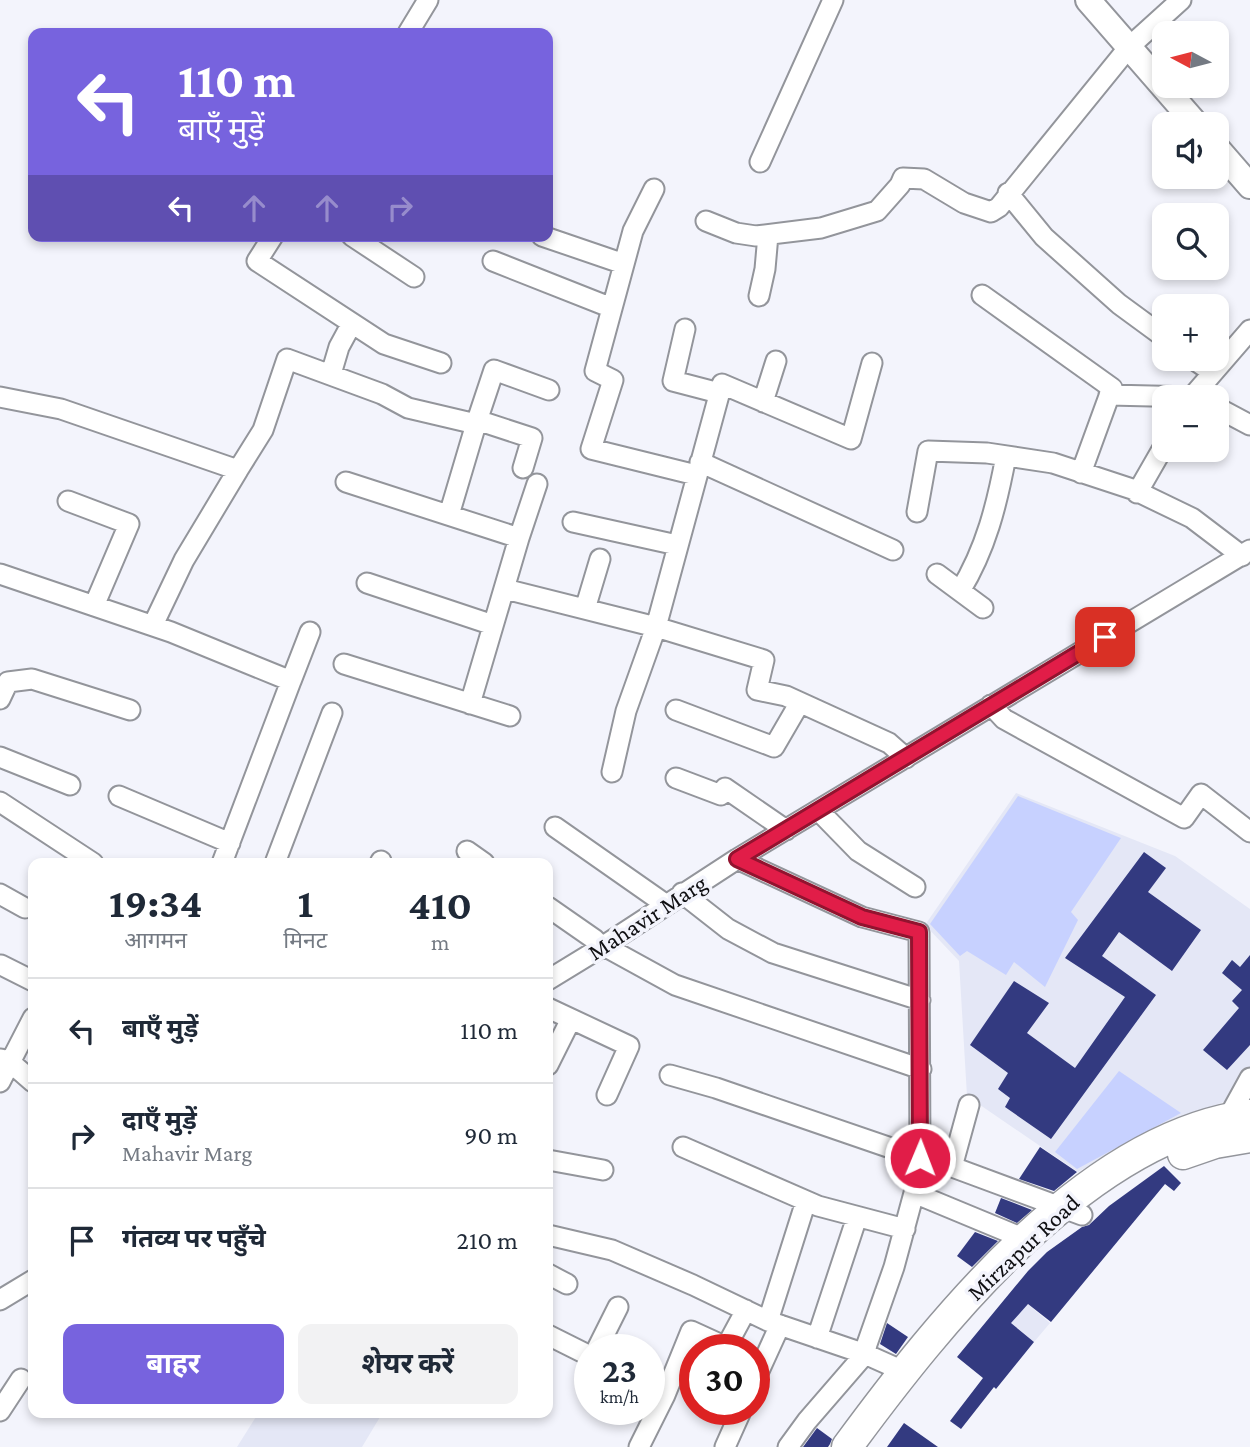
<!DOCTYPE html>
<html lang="hi">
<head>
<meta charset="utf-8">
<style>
	body { margin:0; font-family:"Crimson Pro","Noto Sans Devanagari",serif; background:#f2f2f3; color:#1f2937; height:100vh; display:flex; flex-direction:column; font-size:26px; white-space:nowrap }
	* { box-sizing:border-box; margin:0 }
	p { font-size:23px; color:#747a83 }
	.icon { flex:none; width:38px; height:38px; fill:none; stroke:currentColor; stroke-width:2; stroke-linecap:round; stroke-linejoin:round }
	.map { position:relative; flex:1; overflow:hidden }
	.details { position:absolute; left:28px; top:858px; width:525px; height:560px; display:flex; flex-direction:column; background:#fff; border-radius:14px; box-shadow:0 4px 10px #0003 }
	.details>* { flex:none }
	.banner { position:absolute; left:28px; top:28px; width:525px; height:214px; border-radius:14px; box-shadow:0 4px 10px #0003; background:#7763de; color:#fff; overflow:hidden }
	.needle { width:46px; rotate:277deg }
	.buttons { position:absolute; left:1152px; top:21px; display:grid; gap:14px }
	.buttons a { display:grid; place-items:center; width:77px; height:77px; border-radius:14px; background:#fff; box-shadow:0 4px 10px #0003; font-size:35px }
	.speed { position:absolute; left:574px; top:1334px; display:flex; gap:14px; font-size:35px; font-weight:700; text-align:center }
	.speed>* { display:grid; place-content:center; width:91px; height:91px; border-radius:50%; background:#fff; box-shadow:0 4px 10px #0003; line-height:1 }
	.speed small { font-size:18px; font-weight:400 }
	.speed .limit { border:10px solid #d22; background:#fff; color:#111 }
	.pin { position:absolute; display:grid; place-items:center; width:60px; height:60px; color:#fff; margin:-30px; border-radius:14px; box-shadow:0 4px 10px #0006 }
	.me { position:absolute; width:77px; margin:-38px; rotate:1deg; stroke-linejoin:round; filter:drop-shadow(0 0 5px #0008) }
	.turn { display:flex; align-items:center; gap:24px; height:147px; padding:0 35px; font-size:32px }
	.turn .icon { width:91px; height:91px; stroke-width:2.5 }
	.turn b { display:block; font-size:49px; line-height:60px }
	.lanes { display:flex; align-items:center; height:66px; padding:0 35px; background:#0003; justify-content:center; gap:35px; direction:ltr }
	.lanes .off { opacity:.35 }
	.eta { display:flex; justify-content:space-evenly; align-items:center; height:119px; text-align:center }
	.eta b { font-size:42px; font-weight:700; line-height:49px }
	.cta { display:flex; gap:14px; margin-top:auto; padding:14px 35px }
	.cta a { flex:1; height:80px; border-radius:14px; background:#7763de; color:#fff; font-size:28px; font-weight:700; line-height:80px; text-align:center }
	.cta a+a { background:#f2f2f3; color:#1f2937 }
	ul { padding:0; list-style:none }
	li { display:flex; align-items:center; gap:21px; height:105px; padding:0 35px; border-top:2px solid #e0e1e3 }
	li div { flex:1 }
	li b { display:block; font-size:26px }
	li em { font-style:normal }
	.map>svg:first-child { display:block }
	.built { fill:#e4e7f6 }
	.green { fill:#c7d1ff }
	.building { fill:#333a80 }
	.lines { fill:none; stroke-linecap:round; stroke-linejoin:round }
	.minor-casing { stroke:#93959b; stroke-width:23 }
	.major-casing { stroke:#93959b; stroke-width:28 }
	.highway-casing { stroke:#93959b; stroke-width:33 }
	.minor { stroke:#fff; stroke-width:19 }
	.major { stroke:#fff; stroke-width:24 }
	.highway { stroke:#fff; stroke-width:30 }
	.route-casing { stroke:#92132f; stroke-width:18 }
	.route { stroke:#e11d48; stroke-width:12 }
	.labels { text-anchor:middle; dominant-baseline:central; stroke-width:7; stroke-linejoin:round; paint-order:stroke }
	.street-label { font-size:24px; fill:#0f0f12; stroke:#f3f4fc }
</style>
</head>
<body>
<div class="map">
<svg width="1250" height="1447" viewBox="0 0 1250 1447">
	<rect width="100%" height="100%" fill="#f3f4fc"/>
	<path class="built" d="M1016,793L1175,856L1250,909V1075L1232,1099L1164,1124L1078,1172L967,1096L959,961L925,925Z
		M1012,1291L1050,1323L1034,1342L996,1310Z
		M259,1412H383L362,1447H237Z"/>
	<path class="green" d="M1018,796L1121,838L1071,912L1078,920L1045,987L1014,962L1006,975L967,951L960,956L930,924Z
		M1119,1071L1181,1113L1077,1169L1055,1152Z"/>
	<path class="building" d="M1144,852L1166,868L1148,892L1201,930L1172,971L1119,932L1102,956L1156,995L1051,1139L1005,1107L1010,1098L998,1089L1008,1073L970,1045L1014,981L1049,1003L1027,1033L1075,1068L1125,997L1065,958Z
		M1250,955V1045L1227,1070L1203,1050L1239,1008L1232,1001L1242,990L1222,973L1232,960L1240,967Z
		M1040,1147L1077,1172L1054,1191L1019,1179Z
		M1164,1166L1181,1183L1174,1191L1165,1184L1051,1322L1028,1304L1011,1323L1034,1342L996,1389L994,1387L961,1429L950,1421L983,1378L957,1357L1028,1271L1047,1252L1082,1227L1089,1225L1109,1206Z
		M1001,1198L1032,1210L1017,1223L995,1213Z
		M975,1232L998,1241L972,1267L957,1256Z
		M887,1323L908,1337L896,1354L880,1344Z
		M904,1423L938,1447H887Z
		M817,1428L832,1439L830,1444L828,1447H803Z"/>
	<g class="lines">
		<g class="minor-casing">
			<path id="minor" d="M408,33L428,0
				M760,162L833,0
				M654,189L633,231L595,371L613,380L591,449L696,475
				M1008,193L1044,237L1119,304L1164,337
				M706,221L736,233L756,236L821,228L877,211L900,185L903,178L924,179L964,203L991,212L999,207L1129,47L1181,0
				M273,236L257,261L384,344L441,363
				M352,236L414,277
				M542,236L624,264
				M493,261L612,308
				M982,295L1112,388L1081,473
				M759,296L765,269L768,235
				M685,329L673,381L719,393
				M1193,359L1212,372
				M331,374L339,347L352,323
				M1109,395L1194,397
				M0,397L61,409L238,470L184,560L153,625
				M1192,397L1250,330
				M763,402L776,361
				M1216,407L1250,425
				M477,420L532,438L523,468
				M700,462L893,550
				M238,470L263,430L287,359L382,394L408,408L476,424
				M346,482L519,538L470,704
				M1137,493L1164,446
				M68,501L129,524L94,606
				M917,512L928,451L987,453L1053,463L1132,489L1192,518L1242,556
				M449,515L476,424L494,370L549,390
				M573,522L677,545
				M519,538L537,484
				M0,574L171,632L291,681L222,863
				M937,574L983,608
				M367,583L493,625
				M505,589L656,627L764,660L757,690L786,696L889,743L906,758
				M960,591C986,549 997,504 1006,456
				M585,609L600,559
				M344,664L510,716
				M291,681L310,632
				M0,699L8,682L32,679L130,710
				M991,705L1004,719L1184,818L1201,794L1250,832
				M676,710L774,747L799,704
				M0,757L70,785
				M612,772L626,711L656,627L722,384L851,439L872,363
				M676,778L721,795L725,788L786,830
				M119,796L230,843
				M0,802L93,863
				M819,811L858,851L915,887
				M555,827L665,904
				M467,851L484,863
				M737,859L862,917L919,932L920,1158L914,1193L894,1267L867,1344L865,1354L807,1421L788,1447
				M275,863L332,713
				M380,863L381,861
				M682,893L728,929L773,953L920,1000
				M0,894L25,908
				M548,907L594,939L602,947
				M604,946L675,985L921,1069
				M1,965L33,981
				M548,980L602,947L737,859L1250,550
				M548,1008L629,1046L607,1095
				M1,1059L10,1062L33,1082
				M548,1065L571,1019
				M670,1075L716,1088L920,1158
				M0,1082L33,1018
				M1228,1118L1250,1078
				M683,1147L818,1206L905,1229
				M920,1155L1082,1215
				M548,1160L603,1170
				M952,1167L969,1105
				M914,1193L1025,1239
				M548,1235L612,1250L693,1285L768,1321L865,1354L903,1371
				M548,1274L567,1284
				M0,1300L33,1280
				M768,1321L806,1201
				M548,1335L590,1356
				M817,1338L857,1217
				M597,1349L618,1307
				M754,1382L780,1325
				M649,1387L665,1395
				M0,1411L21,1379
				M639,1447L665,1395L691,1331L726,1347L746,1310
				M725,1447L742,1409"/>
		</g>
		<g class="major-casing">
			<path id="major" d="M1088,0L1196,124
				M1216,147L1250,186"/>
		</g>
		<g class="highway-casing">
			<path id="highway" d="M1183,1154L1215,1143L1250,1137
				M847,1447C939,1322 1086,1136 1250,1115"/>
		</g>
		<use href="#minor" class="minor"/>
		<use href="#major" class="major"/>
		<use href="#highway" class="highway"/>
	</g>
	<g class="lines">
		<g class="route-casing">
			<path id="route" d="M920,1158L919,932L862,917L737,859L1105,637"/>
		</g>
		<use href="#route" class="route"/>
	</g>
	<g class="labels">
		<g class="street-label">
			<text transform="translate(647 917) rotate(-33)">Mahavir Marg</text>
			<text transform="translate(1023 1247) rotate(-43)">Mirzapur Road</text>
		</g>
	</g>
</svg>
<div class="buttons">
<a><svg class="needle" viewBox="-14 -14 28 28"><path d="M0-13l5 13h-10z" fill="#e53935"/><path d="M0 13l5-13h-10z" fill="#747a83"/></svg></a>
<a><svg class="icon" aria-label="sound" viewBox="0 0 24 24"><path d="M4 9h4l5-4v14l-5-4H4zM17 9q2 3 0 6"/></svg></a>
<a><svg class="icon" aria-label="search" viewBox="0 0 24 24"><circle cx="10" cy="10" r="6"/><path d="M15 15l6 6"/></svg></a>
<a>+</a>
<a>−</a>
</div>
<div class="speed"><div>23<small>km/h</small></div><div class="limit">30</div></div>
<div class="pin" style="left:1105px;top:637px;background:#d93025"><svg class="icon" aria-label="arrive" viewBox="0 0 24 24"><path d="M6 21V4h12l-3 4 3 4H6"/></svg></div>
<svg class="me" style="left:920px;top:1158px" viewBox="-20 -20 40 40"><circle r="17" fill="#e11d48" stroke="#fff" stroke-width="3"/><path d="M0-11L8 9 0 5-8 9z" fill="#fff"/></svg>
<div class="banner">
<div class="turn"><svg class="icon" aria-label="left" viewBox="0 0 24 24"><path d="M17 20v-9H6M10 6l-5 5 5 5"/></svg><div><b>110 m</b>बाएँ मुड़ें</div></div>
<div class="lanes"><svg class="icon" aria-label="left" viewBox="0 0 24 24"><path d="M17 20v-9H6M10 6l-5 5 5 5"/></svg><svg class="icon off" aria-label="ahead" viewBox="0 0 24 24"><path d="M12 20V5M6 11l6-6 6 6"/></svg><svg class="icon off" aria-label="ahead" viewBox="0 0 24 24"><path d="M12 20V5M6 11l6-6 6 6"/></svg><svg class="icon off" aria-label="right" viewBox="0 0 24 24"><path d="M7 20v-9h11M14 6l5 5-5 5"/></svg></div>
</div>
<section class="details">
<div class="eta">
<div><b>19:34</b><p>आगमन</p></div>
<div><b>1</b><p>मिनट</p></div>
<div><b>410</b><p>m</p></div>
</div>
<ul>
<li><svg class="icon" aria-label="left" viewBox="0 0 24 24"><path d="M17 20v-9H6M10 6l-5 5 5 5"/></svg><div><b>बाएँ मुड़ें</b></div><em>110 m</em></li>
<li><svg class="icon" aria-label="right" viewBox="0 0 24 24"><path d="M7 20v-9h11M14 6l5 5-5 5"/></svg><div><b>दाएँ मुड़ें</b><p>Mahavir Marg</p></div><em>90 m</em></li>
<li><svg class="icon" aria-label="arrive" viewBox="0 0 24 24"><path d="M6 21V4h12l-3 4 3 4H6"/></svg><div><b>गंतव्य पर पहुँचे</b></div><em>210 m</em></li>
</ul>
<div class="cta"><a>बाहर</a><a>शेयर करें</a></div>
</section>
</div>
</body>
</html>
